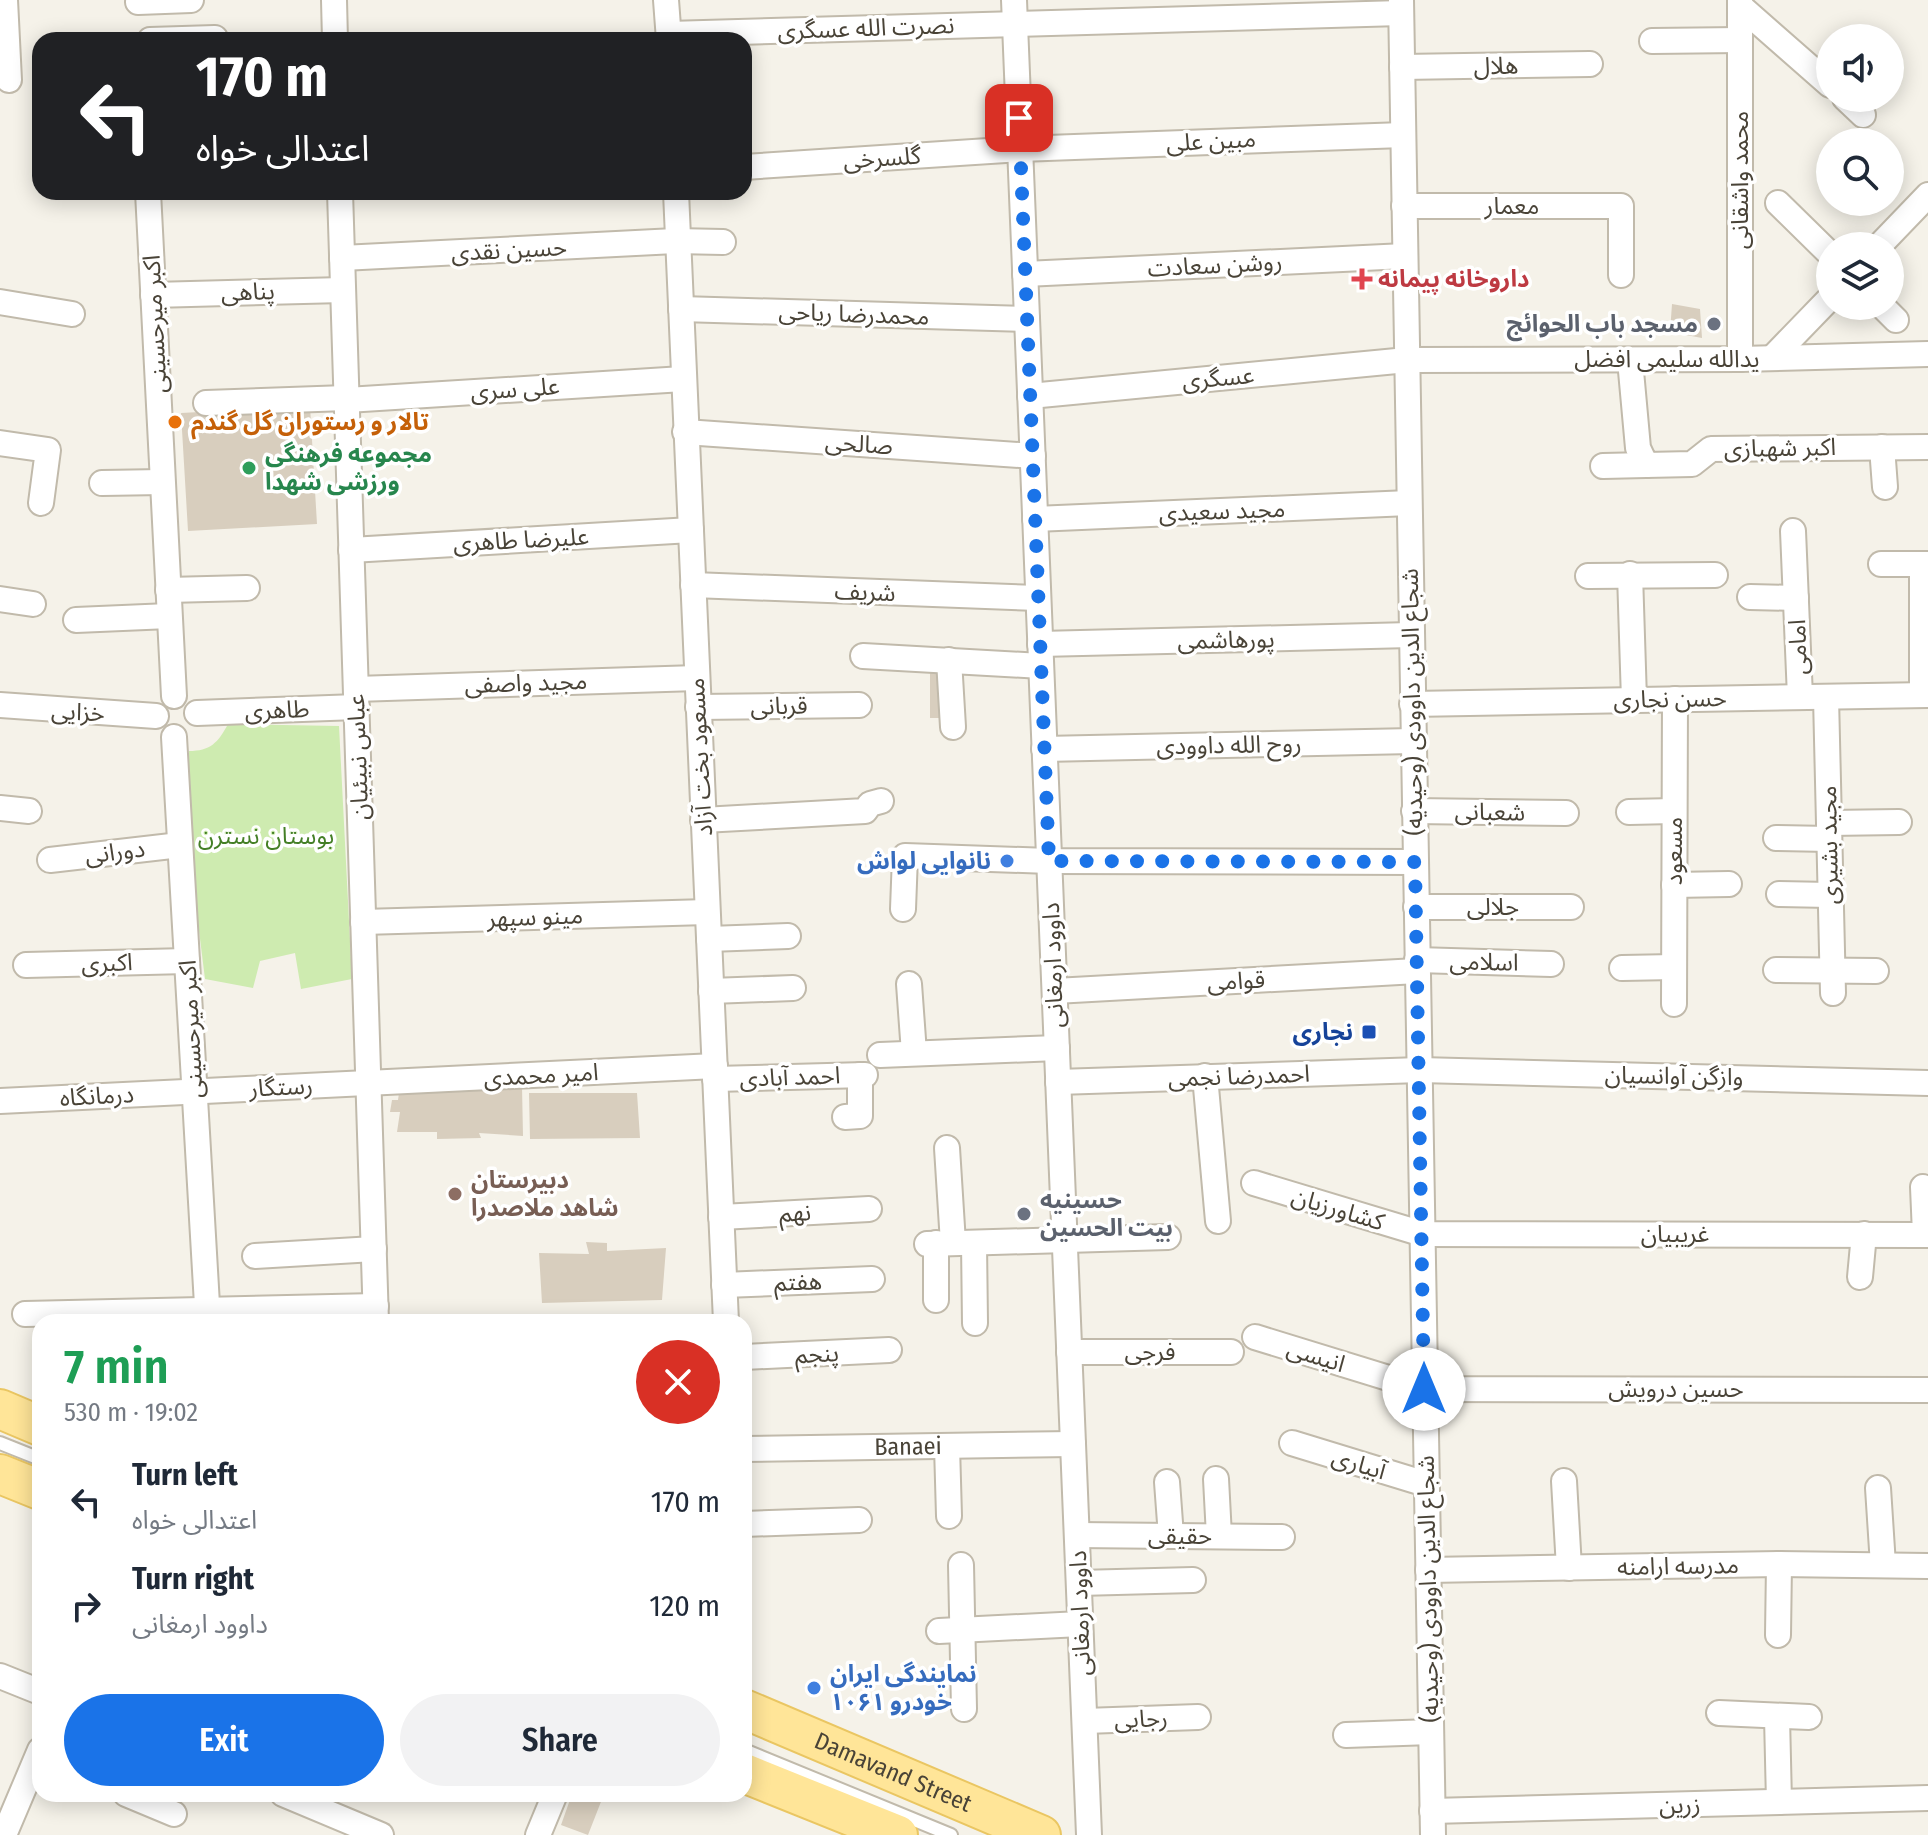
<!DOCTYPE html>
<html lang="en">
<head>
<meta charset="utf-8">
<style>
	body { margin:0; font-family:"Fira Sans Condensed","Noto Sans Arabic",sans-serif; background:#f2f2f3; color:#1f2937; height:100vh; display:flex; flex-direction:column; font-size:30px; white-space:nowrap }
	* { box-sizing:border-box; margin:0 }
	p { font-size:26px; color:#747a83 }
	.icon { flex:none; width:44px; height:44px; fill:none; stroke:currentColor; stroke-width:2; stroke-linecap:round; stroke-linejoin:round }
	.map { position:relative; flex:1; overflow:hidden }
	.details { position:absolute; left:32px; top:1314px; width:720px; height:488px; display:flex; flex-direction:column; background:#fff; border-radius:24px; box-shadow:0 4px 20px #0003 }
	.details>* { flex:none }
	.banner { position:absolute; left:32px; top:32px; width:720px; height:168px; border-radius:24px; box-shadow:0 4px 20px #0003; background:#202124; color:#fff; overflow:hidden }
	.fabs { position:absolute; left:1816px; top:24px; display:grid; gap:16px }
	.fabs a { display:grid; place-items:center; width:88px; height:88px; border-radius:50%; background:#fff; box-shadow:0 4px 20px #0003; font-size:40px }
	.pin { position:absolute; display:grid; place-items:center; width:68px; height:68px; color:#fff; margin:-34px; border-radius:16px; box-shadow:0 4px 12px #0006 }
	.me { position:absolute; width:88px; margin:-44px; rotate:0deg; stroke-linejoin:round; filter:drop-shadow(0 0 6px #0008) }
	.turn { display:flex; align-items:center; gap:28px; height:168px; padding:0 32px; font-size:36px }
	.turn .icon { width:104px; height:104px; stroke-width:2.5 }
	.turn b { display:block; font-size:56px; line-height:68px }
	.round { display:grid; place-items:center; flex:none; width:84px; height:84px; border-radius:42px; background:#f2f2f3 }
	.head { display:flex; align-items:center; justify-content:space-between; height:136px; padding:0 32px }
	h1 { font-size:48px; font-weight:600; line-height:60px; color:#1e9e55 }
	.button { display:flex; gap:16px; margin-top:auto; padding:16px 32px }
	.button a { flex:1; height:92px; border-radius:48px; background:#1a73e8; color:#fff; font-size:32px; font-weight:600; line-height:92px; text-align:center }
	.button a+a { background:#f2f2f3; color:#1f2937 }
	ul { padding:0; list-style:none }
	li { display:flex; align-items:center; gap:24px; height:104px; padding:0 32px }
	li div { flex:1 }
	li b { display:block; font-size:30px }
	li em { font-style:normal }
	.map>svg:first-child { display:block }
	.green { fill:#ceebb0 }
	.building { fill:#d8cebe }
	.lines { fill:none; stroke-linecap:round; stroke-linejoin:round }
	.service-casing { stroke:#c1baab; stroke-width:16 }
	.minor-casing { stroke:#c1baab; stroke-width:28 }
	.primary-casing { stroke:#eac662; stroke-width:42 }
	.service { stroke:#fff; stroke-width:12 }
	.minor { stroke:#fff; stroke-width:24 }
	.primary { stroke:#ffe598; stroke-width:38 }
	.route { stroke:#1a73e8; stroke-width:14; stroke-dasharray:0 25.2 }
	.health-dot { fill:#e0444e; stroke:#fff; stroke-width:3 }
	.worship-dot { fill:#6b7280; stroke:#fff; stroke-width:3 }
	.food-dot { fill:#e8710a; stroke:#fff; stroke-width:3 }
	.leisure-dot { fill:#2e9e5b; stroke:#fff; stroke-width:3 }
	.shop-dot { fill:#3f7fe0; stroke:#fff; stroke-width:3 }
	.transit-dot { fill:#1a4fb4; stroke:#fff; stroke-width:3 }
	.education-dot { fill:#8d6e63; stroke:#fff; stroke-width:3 }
	.labels { text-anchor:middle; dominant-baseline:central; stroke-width:7; stroke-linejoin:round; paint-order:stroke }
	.street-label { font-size:24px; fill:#494337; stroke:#fff }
	.health-label { font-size:24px; font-weight:bold; fill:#be3a42; stroke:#fff; text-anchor:start }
	.worship-label { font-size:24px; font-weight:bold; fill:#5b616d; stroke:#fff; text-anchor:end }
	.food-label { font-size:24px; font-weight:bold; fill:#c56008; stroke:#fff; text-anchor:start }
	.leisure-label { font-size:24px; font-weight:bold; fill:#27864d; stroke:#fff; text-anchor:start }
	.park-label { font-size:24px; fill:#447f26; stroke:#fff }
	.shop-label { font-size:24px; font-weight:bold; fill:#366cbe; stroke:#fff; text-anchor:end }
	.transit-label { font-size:24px; font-weight:bold; fill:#164399; stroke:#fff; text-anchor:end }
	.education-label { font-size:24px; font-weight:bold; fill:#785e54; stroke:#fff; text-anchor:start }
</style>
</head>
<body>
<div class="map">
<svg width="1928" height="1835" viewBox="0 0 1928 1835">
	<rect width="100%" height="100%" fill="#f5f2e9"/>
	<path class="green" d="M228,724L339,726L352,979L301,989L295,953L260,961L253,988L205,979L188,842L189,751C210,751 218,743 228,724Z"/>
	<path class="building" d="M1672,304L1700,309L1702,338L1670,332Z
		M310,406L317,524L188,531L181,413Z
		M930,670H947V718H930Z
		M400,1086H522L523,1136L479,1133L481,1138L437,1139V1132H397L400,1112H390L392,1100H398Z
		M529,1093H637L640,1138L530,1139Z
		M586,1242L607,1243V1251L666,1248L662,1300L542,1303L539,1253L589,1254Z
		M572,1794H604L588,1835L561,1825Z"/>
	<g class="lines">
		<g class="service-casing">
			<path id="service" d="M0,1443L40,1459
				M744,1750L951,1835"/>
		</g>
		<g class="minor-casing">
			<g id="minor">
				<path d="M5,0L9,80"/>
				<path d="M334,0L335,40"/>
				<path d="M666,0L669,40"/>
				<path d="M1014,0L1089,1835"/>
				<path d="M1401,0L1433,1835"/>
				<path d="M1740,0V359"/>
				<path d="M138,2L191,0"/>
				<path d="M1740,6L1830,85"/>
				<path d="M669,34L1401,13"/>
				<path d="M150,40L215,38"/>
				<path d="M1652,41L1740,40"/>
				<path d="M1402,67L1590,64"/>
				<path d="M1845,98L1863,115"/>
				<path d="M744,167L1020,149L1403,135"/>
				<path d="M148,192L174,696"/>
				<path d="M340,192L376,1322"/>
				<path d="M676,192L726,1322"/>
				<path d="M1778,203L1830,254"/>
				<path d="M1404,206H1621V275"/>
				<path d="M1879,246L1928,195"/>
				<path d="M342,258L675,241L723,242"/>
				<path d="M1025,274L1405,256"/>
				<path d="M153,295L343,290"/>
				<path d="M0,302L72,314"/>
				<path d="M1882,306L1896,320"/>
				<path d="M681,309L1027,319"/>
				<path d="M1772,358L1830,298"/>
				<path d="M1630,360L1638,448L1646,465L1692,464L1711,449L1928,447"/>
				<path d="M1030,396L1407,360L1740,359L1928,354"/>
				<path d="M347,400L683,379"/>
				<path d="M206,403L346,398"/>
				<path d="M685,432L1033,456"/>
				<path d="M0,443L48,450L41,503"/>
				<path d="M1882,447L1885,487"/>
				<path d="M1603,466L1646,465"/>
				<path d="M102,483L162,482"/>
				<path d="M1035,519L1409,503"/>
				<path d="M1793,531L1800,697"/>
				<path d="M351,550L691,530"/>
				<path d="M1881,564H1928"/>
				<path d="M1630,574L1634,700"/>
				<path d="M1588,576L1715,575"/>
				<path d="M693,585L1038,598"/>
				<path d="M168,590L247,588"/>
				<path d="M1750,597L1796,598"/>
				<path d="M0,599L33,604"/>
				<path d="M76,620L169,616"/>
				<path d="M1040,644L1411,635"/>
				<path d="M863,656L1041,666"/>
				<path d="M949,660L953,727"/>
				<path d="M356,689L697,678"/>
				<path d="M1922,695V564"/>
				<path d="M1826,697L1833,993"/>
				<path d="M1412,704L1928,695"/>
				<path d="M0,705L156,716"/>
				<path d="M698,707L859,705"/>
				<path d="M197,713L357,707"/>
				<path d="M174,737L208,1322"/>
				<path d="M1044,749L1413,741"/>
				<path d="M0,808L29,811"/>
				<path d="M1414,811L1566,813"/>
				<path d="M1629,812L1674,811"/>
				<path d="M703,820L865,811L870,804L881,801"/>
				<path d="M1829,823L1899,822"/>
				<path d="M1776,838L1829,839"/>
				<path d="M50,860L180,845"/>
				<path d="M1674,885L1729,884"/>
				<path d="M1779,894L1830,895"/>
				<path d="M1416,907H1571"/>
				<path d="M903,909L905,856L1049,861L1415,862"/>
				<path d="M363,922L707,912"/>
				<path d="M709,939L788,936"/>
				<path d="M1417,960L1551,964"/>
				<path d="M26,965L187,961"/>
				<path d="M1622,968L1674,967"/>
				<path d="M1776,970L1876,971"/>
				<path d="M909,984L914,1053"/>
				<path d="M711,991L793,988"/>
				<path d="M1055,991L1417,971"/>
				<path d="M1674,1004L1675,699"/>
				<path d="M880,1055L1057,1048"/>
				<path d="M1205,1076L1218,1221"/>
				<path d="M715,1079L865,1075"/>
				<path d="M1058,1082L1420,1070L1928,1083"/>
				<path d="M0,1101L715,1066"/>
				<path d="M845,1117L860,1116V1075"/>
				<path d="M947,1148L953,1243"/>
				<path d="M1254,1183L1423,1234L1928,1235"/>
				<path d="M1923,1187L1925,1234"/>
				<path d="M721,1217L869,1209"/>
				<path d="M936,1243V1300"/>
				<path d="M974,1243L975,1323"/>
				<path d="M927,1244L1168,1237"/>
				<path d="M255,1256L374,1249"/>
				<path d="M1860,1277L1864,1234"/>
				<path d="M724,1285L872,1279"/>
				<path d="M25,1314L376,1306"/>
				<path d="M1255,1337L1424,1389L1928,1390"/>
				<path d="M1069,1352H1231"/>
				<path d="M744,1357L889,1350"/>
				<path d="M1292,1443L1426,1484"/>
				<path d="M947,1446L949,1516"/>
				<path id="s1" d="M744,1449L1073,1444"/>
				<path d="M1216,1479L1219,1536"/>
				<path d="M1564,1481L1569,1568"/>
				<path d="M1167,1482L1171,1536"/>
				<path d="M1878,1488L1883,1565"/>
				<path d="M744,1524L859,1520"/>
				<path d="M1077,1535L1282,1537"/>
				<path d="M961,1565L964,1709"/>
				<path d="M1428,1570L1779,1564L1928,1566"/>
				<path d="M1079,1583L1193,1580"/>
				<path d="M939,1631L1080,1624"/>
				<path d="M1778,1635L1779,1564"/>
				<path d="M0,1676L40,1692"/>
				<path d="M1719,1713L1809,1717"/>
				<path d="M1777,1717L1779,1802"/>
				<path d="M1085,1721L1198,1717"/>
				<path d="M1346,1735L1431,1732"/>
				<path d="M126,1794L174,1814"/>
				<path d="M283,1794L381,1835"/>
				<path d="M1432,1811L1928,1798"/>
				<path d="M4,1835L40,1750"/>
				<path d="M538,1835L555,1794"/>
			</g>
		</g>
		<g class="primary-casing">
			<g id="primary">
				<path d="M0,1409L40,1426"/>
				<path d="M0,1474L40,1490"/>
				<path id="s2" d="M744,1709L1041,1835"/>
				<path d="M744,1773L898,1835"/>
			</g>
		</g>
		<use href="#service" class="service"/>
		<use href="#minor" class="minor"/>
		<use href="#primary" class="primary"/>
	</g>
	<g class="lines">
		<path class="route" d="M1019,118L1049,861L1415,862L1424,1389"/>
	</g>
	<path class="health-dot" d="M1358 267h8v8h8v8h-8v8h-8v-8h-8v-8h8z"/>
	<g class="worship-dot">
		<circle cx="1714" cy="324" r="8"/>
		<circle cx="1024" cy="1214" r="8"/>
	</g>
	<circle class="food-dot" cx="175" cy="422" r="8"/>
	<circle class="leisure-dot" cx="249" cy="468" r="8"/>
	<g class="shop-dot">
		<circle cx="1007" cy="861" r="8"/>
		<circle cx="814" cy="1688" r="8"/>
	</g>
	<rect class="transit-dot" x="1361" y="1024" width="16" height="16" rx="4"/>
	<circle class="education-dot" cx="455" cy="1194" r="8"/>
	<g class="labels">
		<g class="street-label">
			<text transform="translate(866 28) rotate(-2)">نصرت الله عسگری</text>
			<text transform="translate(1496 66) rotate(-1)">هلال</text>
			<text transform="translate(1211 141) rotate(-3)">مبین علی</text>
			<text transform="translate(882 158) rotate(-4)">گلسرخی</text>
			<text transform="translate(1740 180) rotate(-90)">محمد واشقانی</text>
			<text x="1512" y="206">معمار</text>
			<text transform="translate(509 250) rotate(-3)">حسین نقدی</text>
			<text transform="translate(1215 265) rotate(-3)">روشن سعادت</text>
			<text transform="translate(248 292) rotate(-2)">پناهی</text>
			<text transform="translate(854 314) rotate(2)">محمدرضا ریاحی</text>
			<text transform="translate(155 324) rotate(-93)">اکبر میرحسینی</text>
			<text x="1667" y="359">یدالله سلیمی افضل</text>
			<text transform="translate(1218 378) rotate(-5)">عسگری</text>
			<text transform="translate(515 389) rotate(-4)">علی سری</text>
			<text transform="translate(859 444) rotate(4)">صالحی</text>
			<text transform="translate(1780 448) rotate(-1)">اکبر شهبازی</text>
			<text transform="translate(1222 511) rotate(-2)">مجید سعیدی</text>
			<text transform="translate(521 540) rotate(-3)">علیرضا طاهری</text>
			<text transform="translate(865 592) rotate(2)">شریف</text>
			<text transform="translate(1226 640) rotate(-1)">پورهاشمی</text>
			<text transform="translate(1798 647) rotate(-92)">امامی</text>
			<text transform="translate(526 683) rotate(-2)">مجید واصفی</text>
			<text transform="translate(1670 699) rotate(-1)">حسن نجاری</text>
			<text transform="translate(1412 702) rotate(-91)">شجاع الدین داوودی (وحیدیه)</text>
			<text transform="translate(779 706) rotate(-1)">قربانی</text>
			<text transform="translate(277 710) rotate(-2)">طاهری</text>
			<text transform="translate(78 712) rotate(3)">خزایی</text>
			<text transform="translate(1229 745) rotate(-1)">روح الله داوودی</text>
			<text transform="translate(358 757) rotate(-92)">عباس نبیئیان</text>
			<text transform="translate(700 757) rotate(-93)">مسعود بخت آزاد</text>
			<text transform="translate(1490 812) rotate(1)">شعبانی</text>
			<text transform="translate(1829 845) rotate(-91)">مجید بشیری</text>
			<text transform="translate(1674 851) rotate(-90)">مسعود</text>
			<text transform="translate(115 852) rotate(-7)">دورانی</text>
			<text x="1493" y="907">جلالی</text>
			<text transform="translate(535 917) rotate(-2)">مینو سپهر</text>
			<text transform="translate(1484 962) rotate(1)">اسلامی</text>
			<text transform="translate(107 963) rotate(-2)">اکبری</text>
			<text transform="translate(1053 965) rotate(-92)">داوود ارمغانی</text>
			<text transform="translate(1236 981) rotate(-3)">قوامی</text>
			<text transform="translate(191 1029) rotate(-93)">اکبر میرحسینی</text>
			<text transform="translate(541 1075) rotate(-3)">امیر محمدی</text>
			<text transform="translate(1239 1076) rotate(-2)">احمدرضا نجمی</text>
			<text transform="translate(1674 1076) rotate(1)">وازگن آوانسیان</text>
			<text transform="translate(790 1077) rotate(-2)">احمد آبادی</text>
			<text transform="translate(281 1087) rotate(-3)">رستگار</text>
			<text transform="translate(97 1096) rotate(-3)">درمانگاه</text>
			<text transform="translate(1338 1209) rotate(17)">کشاورزیان</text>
			<text transform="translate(795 1213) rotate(-3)">نهم</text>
			<text x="1675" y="1234">غریبیان</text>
			<text transform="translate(798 1282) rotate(-2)">هفتم</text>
			<text x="1150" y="1352">فرجی</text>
			<text transform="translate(817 1354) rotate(-3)">پنجم</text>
			<text transform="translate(1316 1356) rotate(17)">انیسی</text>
			<text x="1676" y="1389">حسین درویش</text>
			<text stroke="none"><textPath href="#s1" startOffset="164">Banaei</textPath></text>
			<text transform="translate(1359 1464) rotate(17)">آبیاری</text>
			<text x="1180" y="1536">حقیقی</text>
			<text transform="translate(1678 1566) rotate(-1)">مدرسه ارامنه</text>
			<text transform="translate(1428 1589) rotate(-91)">شجاع الدین داوودی (وحیدیه)</text>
			<text transform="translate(1080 1613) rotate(-92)">داوود ارمغانی</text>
			<text transform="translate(1141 1719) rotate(-2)">رجایی</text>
			<text stroke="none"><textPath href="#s2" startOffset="162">Damavand Street</textPath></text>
			<text transform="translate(1680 1805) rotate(-1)">زرین</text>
		</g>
		<g class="health-label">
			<text x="1378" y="279">داروخانه پیمانه</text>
		</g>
		<g class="worship-label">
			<text x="1698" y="324">مسجد باب الحوائج</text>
			<text x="1040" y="1200" text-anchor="start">حسینیه<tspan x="1040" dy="28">بیت الحسین</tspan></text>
		</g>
		<g class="food-label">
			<text x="191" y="422">تالار و رستوران گل گندم</text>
		</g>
		<g class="leisure-label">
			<text x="265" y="454">مجموعه فرهنگی<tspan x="265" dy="28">ورزشی شهدا</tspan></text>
		</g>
		<g class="park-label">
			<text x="266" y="836">بوستان نسترن</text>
		</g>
		<g class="shop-label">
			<text x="991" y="861">نانوایی لواش</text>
			<text x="830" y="1674" text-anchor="start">نمایندگی ایران<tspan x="830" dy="28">خودرو ۱۰۶۱</tspan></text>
		</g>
		<g class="transit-label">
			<text x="1353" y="1032">نجاری</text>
		</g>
		<g class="education-label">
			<text x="471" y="1180">دبیرستان<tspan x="471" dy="28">شاهد ملاصدرا</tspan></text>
		</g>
	</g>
</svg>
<div class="fabs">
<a><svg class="icon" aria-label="sound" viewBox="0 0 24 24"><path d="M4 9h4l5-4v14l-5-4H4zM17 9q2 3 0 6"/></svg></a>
<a><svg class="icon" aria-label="search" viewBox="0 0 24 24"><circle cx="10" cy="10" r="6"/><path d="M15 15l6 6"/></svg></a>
<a><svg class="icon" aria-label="layers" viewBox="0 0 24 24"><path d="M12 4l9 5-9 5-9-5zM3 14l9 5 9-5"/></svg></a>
</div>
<div class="pin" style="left:1019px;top:118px;background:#d93025"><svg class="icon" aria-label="arrive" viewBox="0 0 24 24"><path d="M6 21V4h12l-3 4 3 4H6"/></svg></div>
<svg class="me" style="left:1424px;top:1389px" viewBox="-20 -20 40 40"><circle r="19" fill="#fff"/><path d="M0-13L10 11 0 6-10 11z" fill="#1a73e8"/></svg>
<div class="banner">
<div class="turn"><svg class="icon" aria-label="left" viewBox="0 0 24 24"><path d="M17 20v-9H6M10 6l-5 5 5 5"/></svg><div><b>170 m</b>اعتدالی خواه</div></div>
</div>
<section class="details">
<div class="head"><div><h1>7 min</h1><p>530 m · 19:02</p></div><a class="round" style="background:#d93025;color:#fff"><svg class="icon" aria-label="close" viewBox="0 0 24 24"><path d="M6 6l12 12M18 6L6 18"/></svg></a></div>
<ul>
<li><svg class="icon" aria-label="left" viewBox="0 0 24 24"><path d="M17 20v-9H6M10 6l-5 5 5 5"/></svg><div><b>Turn left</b><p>اعتدالی خواه</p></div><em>170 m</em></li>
<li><svg class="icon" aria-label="right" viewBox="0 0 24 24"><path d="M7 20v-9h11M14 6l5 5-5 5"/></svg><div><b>Turn right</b><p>داوود ارمغانی</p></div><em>120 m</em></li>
</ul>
<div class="button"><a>Exit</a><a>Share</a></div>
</section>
</div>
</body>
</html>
